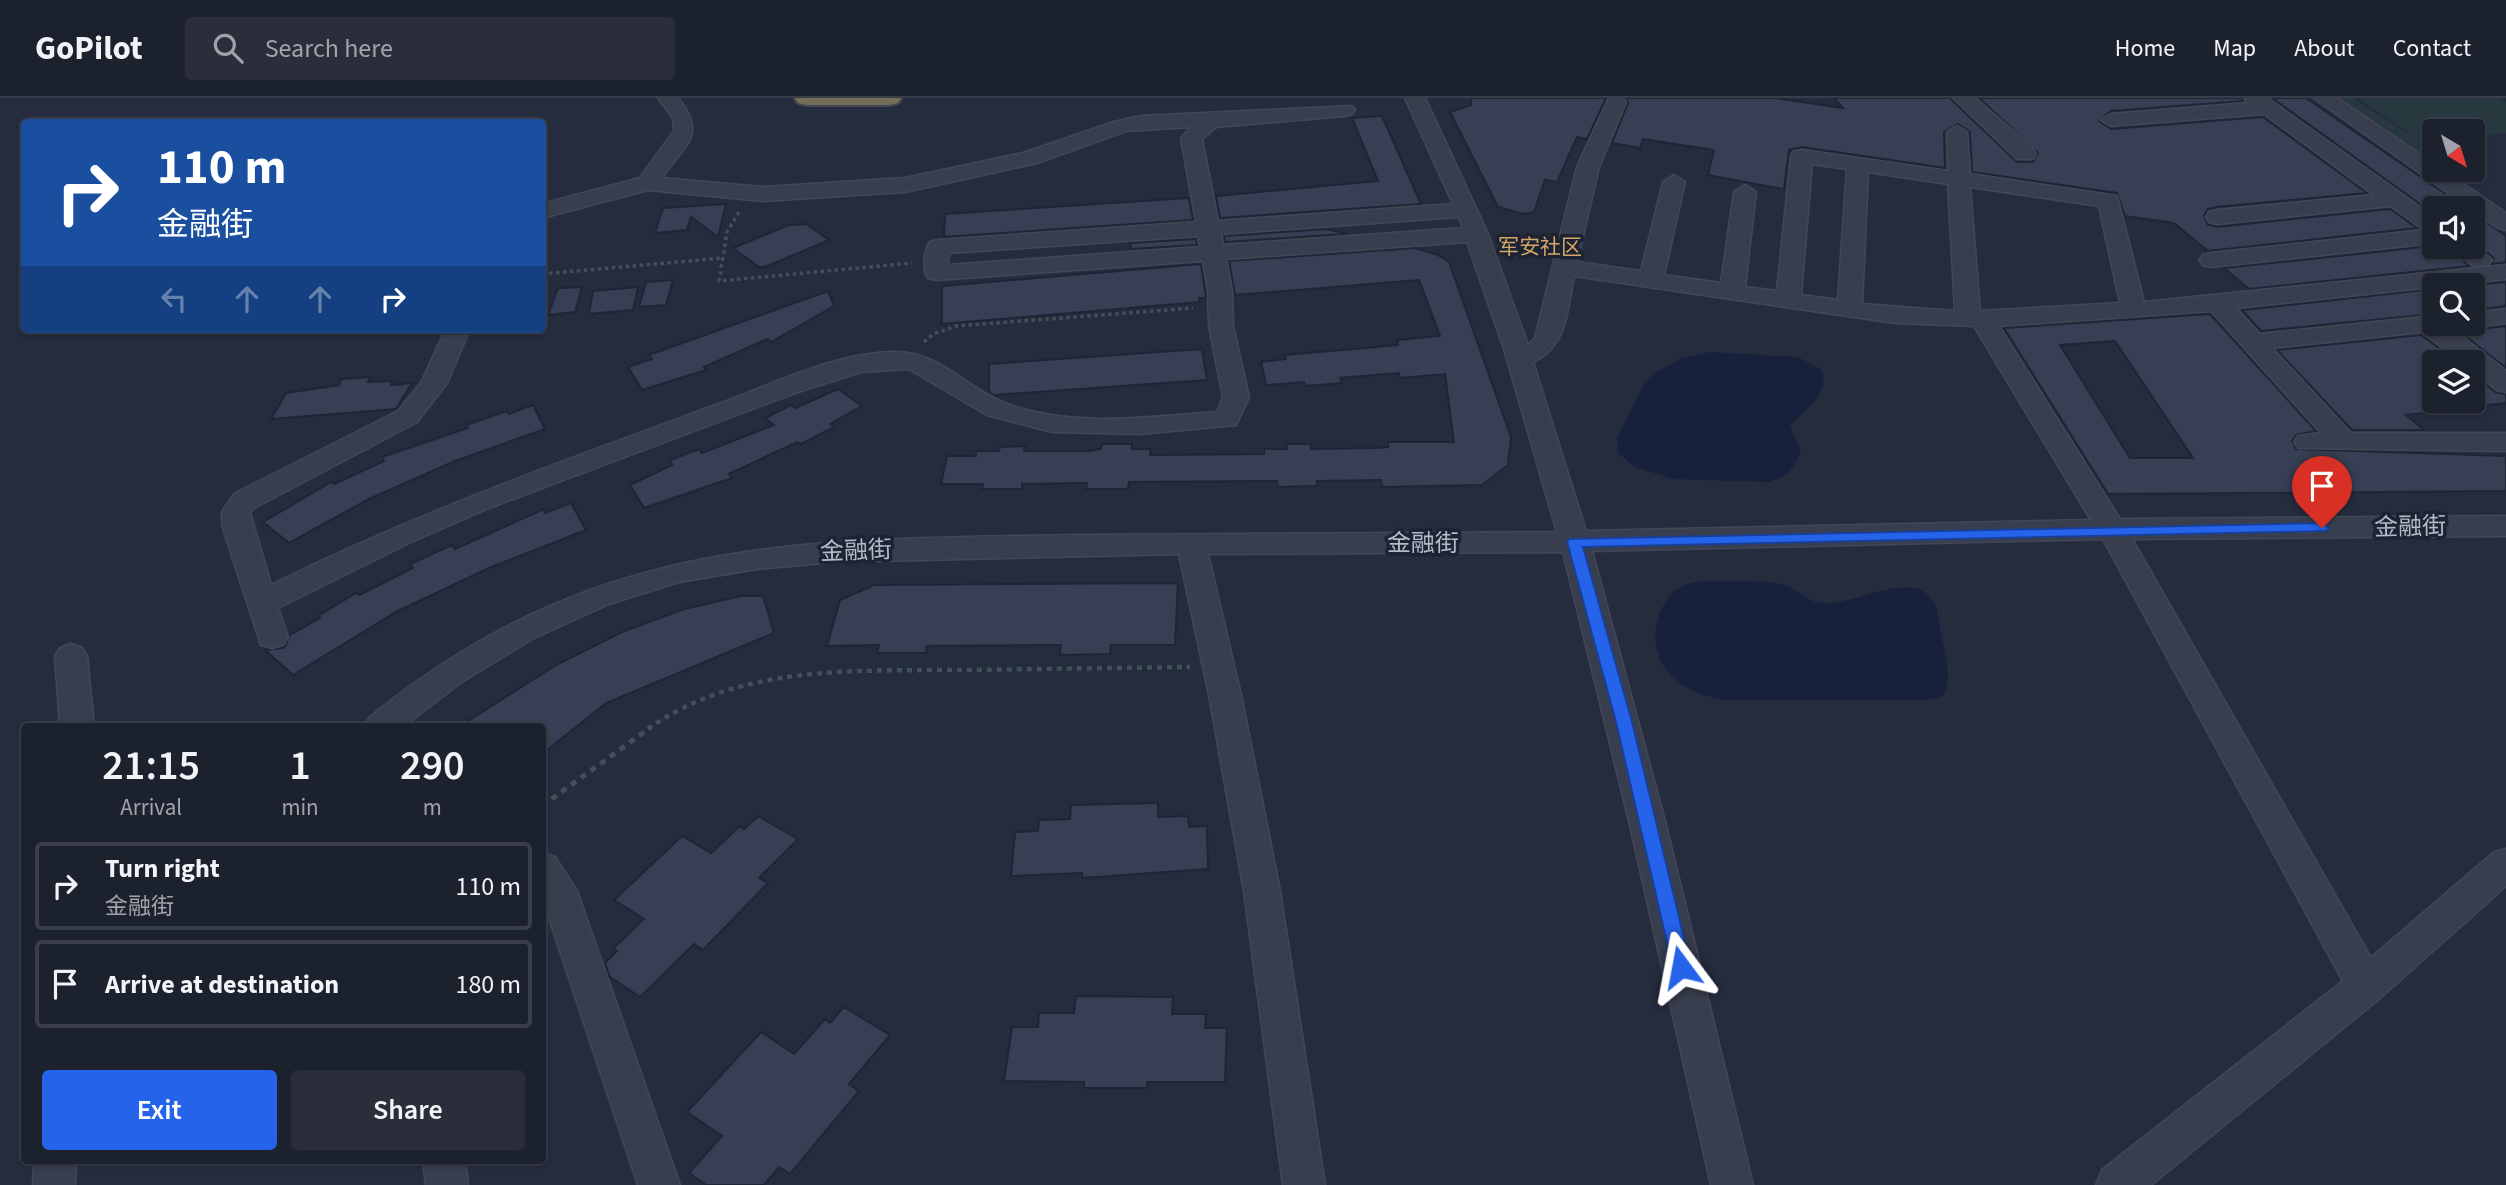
<!DOCTYPE html>
<html lang="en">
<head>
<meta charset="utf-8">
<style>
	body { margin:0; font-family:"Source Sans 3","Noto Sans SC",sans-serif; background:#292e3a; color:#f1f3f6; height:100vh; display:flex; flex-direction:column; font-size:26px; white-space:nowrap }
	* { box-sizing:border-box; margin:0 }
	p { font-size:23px; color:#a0a3aa }
	.icon { flex:none; width:38px; height:38px; fill:none; stroke:currentColor; stroke-width:2; stroke-linecap:round; stroke-linejoin:round }
	.map { position:relative; flex:1; overflow:hidden }
	.drawer { position:absolute; left:21px; top:625px; width:525px; height:441px; display:flex; flex-direction:column; background:#1c212e; border-radius:7px; box-shadow:0 2px 5px #0004,0 0 0 2px #3a3e4a }
	.drawer>* { flex:none }
	.guide { position:absolute; left:21px; top:21px; width:525px; height:214px; border-radius:7px; box-shadow:0 2px 5px #0004,0 0 0 2px #3a3e4a; background:#1a4fa0; color:#fff; overflow:hidden }
	.needle { width:46px; rotate:142deg }
	.fabs { position:absolute; left:2422px; top:21px; display:grid; gap:14px }
	.fabs a { display:grid; place-items:center; width:63px; height:63px; border-radius:7px; background:#1c212e; box-shadow:0 2px 5px #0004,0 0 0 2px #3a3e4a; font-size:35px }
	.pin { position:absolute; display:grid; place-items:center; width:60px; height:60px; color:#fff; margin:-72px -30px; border-radius:50% 50% 50% 0; rotate:-45deg; box-shadow:0 0 7px #0007 }
	.pin .icon { rotate:45deg }
	.me { position:absolute; width:77px; margin:-38px; rotate:347deg; stroke-linejoin:round; filter:drop-shadow(0 0 5px #0008) }
	.turn { display:flex; align-items:center; gap:24px; height:147px; padding:0 21px; font-size:32px }
	.turn .icon { width:91px; height:91px; stroke-width:2.5 }
	.turn b { display:block; font-size:49px; line-height:60px }
	.lanes { display:flex; align-items:center; height:66px; padding:0 21px; background:#0003; justify-content:center; gap:35px; direction:ltr }
	.lanes .off { opacity:.35 }
	.eta { display:flex; justify-content:space-evenly; align-items:center; height:119px; text-align:center }
	.eta b { font-size:42px; font-weight:600; line-height:49px }
	.cta { display:flex; gap:14px; margin-top:auto; padding:14px 21px }
	.cta a { flex:1; height:80px; border-radius:7px; background:#2563eb; color:#fff; font-size:28px; font-weight:600; line-height:80px; text-align:center }
	.cta a+a { background:#292e3a; color:#f1f3f6 }
	ul { padding:0; list-style:none }
	li { display:flex; align-items:center; gap:21px; height:88px; margin:0 14px 10px; padding:0 7px; border:4px solid #3a3e4a; border-radius:7px }
	li div { flex:1 }
	li b { display:block; font-size:26px }
	li em { font-style:normal }
	header { display:flex; align-items:center; gap:42px; box-sizing:border-box; height:98px; padding:0 35px; background:#1c212e; border-bottom:2px solid #3a3e4a }
	header strong { font-size:33px }
	nav { display:flex; gap:38px; margin-inline-start:auto; font-size:24px }
	.search { width:490px; height:63px; background:#292e3a; display:flex; align-items:center; gap:18px; box-sizing:border-box; padding:0 24px; border-radius:7px; color:#a0a3aa; font-size:26px }
	.map>svg:first-child { display:block }
	.green { fill:#27383f }
	.water { fill:#18213c }
	.building { fill:#373f54; stroke:#202535; stroke-width:2; fill-rule:evenodd }
	.lines { fill:none; stroke-linecap:round; stroke-linejoin:round }
	.minor-casing { stroke:#424757; stroke-width:3 }
	.highway-casing { stroke:#444959; stroke-width:4 }
	.path-far2 { stroke:#405157; stroke-width:3.5; stroke-dasharray:3.5 3.5; stroke-linecap:butt }
	.path-far1 { stroke:#405157; stroke-width:4.5; stroke-dasharray:5 5; stroke-linecap:butt }
	.path { stroke:#405157; stroke-width:5; stroke-dasharray:6 6; stroke-linecap:butt }
	.minor { fill:#393e4e; fill-rule:evenodd }
	.highway { fill:#746d56; fill-rule:evenodd }
	.route { fill:#2563eb; stroke:#184099; stroke-width:2 }
	.labels { text-anchor:middle; dominant-baseline:central; stroke-width:7; stroke-linejoin:round; paint-order:stroke }
	.far-neighbourhood-label { font-size:21px; fill:#d2a867; stroke:#1e2333 }
	.street-label { font-size:24px; fill:#b5bac9; stroke:#1e2333 }
</style>
</head>
<body>
<header>
<strong>GoPilot</strong>
<div class="search"><svg class="icon" aria-label="search" viewBox="0 0 24 24"><circle cx="10" cy="10" r="6"/><path d="M15 15l6 6"/></svg>Search here</div>
<nav><a>Home</a><a>Map</a><a>About</a><a>Contact</a></nav>
</header>
<div class="map">
<svg width="2506" height="1087" viewBox="0 0 2506 1087">
	<rect width="100%" height="100%" fill="#252c3e"/>
	<path class="green" d="M2338,0H2353L2434,52V65Z
		M2357,0H2499L2506,4V35L2473,38V33H2434V42L2421,43Z"/>
	<path class="water" d="M1710,254L1798,259L1822,272C1830,296 1805,312 1790,327L1801,355L1789,375L1770,384L1673,381L1635,369L1618,355L1617,339L1644,285L1656,274L1680,261Z
		M1746,483C1760,484 1776,483 1789,489C1801,494 1808,504 1822,505C1856,508 1913,469 1934,504C1939,513 1940,530 1942,541C1946,561 1953,581 1942,599L1929,602H1727C1702,598 1682,592 1666,571C1645,546 1657,493 1691,485C1708,481 1729,484 1746,483Z"/>
	<path class="building" d="M1471,0H1606L1587,41L1577,39L1557,84L1545,82L1534,114L1523,116L1498,109L1450,14L1471,7Z
		M1626,0H1775L1843,10L1834,0H1950L2017,64H2033L2038,55L1979,0H2241L2243,3L2111,13L2099,23L2111,31L2263,19L2367,95L2216,109L2208,111L2204,118L2208,127L2217,129L2390,111L2417,130L2208,153L2174,125L2125,118L2117,95L1972,74L1970,34L1958,26L1944,34L1945,70L1802,49L1789,52L1784,91L1755,86L1708,77L1714,52L1643,41L1640,50L1612,45L1628,5Z
		M2272,0H2306L2466,110H2434V116Z
		M1382,18L1421,106L1220,120L1216,98L1378,83L1352,20Z
		M1189,100L1193,122L944,139L945,116Z
		M726,106L718,139L691,119L687,132L655,135L663,110Z
		M2473,115L2506,138V164L2492,166L2494,160L2473,143Z
		M806,126L829,142L765,169H759L733,150L789,127Z
		M1326,131L1347,136L1225,144L1224,138Z
		M1196,141L1197,147L1131,151L1130,145Z
		M2434,148L2448,149L2469,168L2249,191L2224,170Z
		M1415,150L1438,157L1449,164L1511,339L1508,367L1482,387L1382,389L1381,382L1317,383V388L1278,389L1277,383L1129,384L1128,391H1086L1087,385L1022,386V391H982L983,386H941L947,358H976V353H999L1000,349L1025,348L1024,353H1089L1101,351L1102,346H1132V351H1151L1150,357L1264,356V351H1287L1286,346H1311V351L1376,350L1388,349V344H1454L1445,276L1400,280L1399,275L1340,280L1342,285L1306,288L1304,284L1266,287L1261,264L1286,261L1285,257L1387,248L1398,247L1397,242L1440,238L1419,182L1235,197L1229,163Z
		M1201,166L1206,200H1199L1200,204L942,226V188Z
		M673,182L666,207L639,209L646,184Z
		M2506,184V208L2473,212L2472,187Z
		M582,189L575,214L548,217L558,190Z
		M638,189L633,212L589,216L593,193Z
		M2434,191V216L2261,233L2242,212Z
		M828,193L834,208L771,244L767,241L704,269L706,272L642,292L628,269L652,261L649,257Z
		M2210,216L2316,333L2296,337L2292,343L2296,351L2506,358V393L2108,396L2004,230ZM2115,243L2193,360H2130L2060,247Z
		M2450,226H2460L2473,232L2506,228V270Z
		M2421,237L2458,264H2434V303H2473V276L2495,294L2506,296V305L2406,317L2424,332H2352L2277,252Z
		M1202,251L1207,282L994,297L989,294V266Z
		M371,279L368,284L393,283L391,287L412,285L396,311L271,321L286,295L339,287L341,281Z
		M838,291L862,308L830,326L834,329L801,346L797,344L729,376L732,380L644,410L630,387L672,367L670,362L699,351L702,355L774,327L765,320L791,307L795,310Z
		M533,307L545,331L455,363L369,401L289,445L263,424L331,384L334,386L384,363L382,359L468,330L466,327L507,313L509,316Z
		M571,405L586,432L489,470L396,514L293,577L265,552L284,550L290,537L320,520L318,518L356,495L359,497L413,470L410,466L452,447L455,451L544,411L545,415Z
		M1178,485L1175,547H1111L1110,556L1060,557L1061,547L927,548L926,555H877L879,547L827,548L840,502L874,487Z
		M741,498H763L774,535L606,605L542,656V628H460L556,567L622,534L684,511Z
		M1158,705V719L1188,718L1189,729L1207,728L1208,771L1082,780V775L1011,778L1015,734L1038,733L1039,722L1070,721L1071,707Z
		M758,718L798,741L759,780L768,785L703,852L694,846L640,899L610,879L605,865L617,853L613,851L644,821L614,802L682,738L711,755L740,728L744,731Z
		M1076,898L1173,899L1172,916H1206L1205,930H1227L1225,984H1147V990H1084V984L1004,983L1012,929H1038L1039,915H1074Z
		M844,909L890,937L849,986L859,993L790,1076L779,1069L764,1087H706L689,1075L722,1038L687,1014L761,934L794,956L825,921L830,925Z"/>
	<g class="lines">
		<g class="minor-casing">
			<path id="minor" d="M658,0H678C708,37 685,46 662,80L763,89L905,80L1023,55L1114,24L1141,18L1352,8L1355,12L1352,16L1345,18L1216,29L1202,41L1218,123L1453,106L1405,0H1425L1488,136L1528,247L1535,240L1577,69L1609,0H1623L1626,4L1599,69L1577,164L1641,173L1663,84L1674,77L1685,84L1664,177L1721,185L1734,94L1745,87L1756,94L1745,189L1777,193L1791,58L1794,53L1802,52L1948,73L1947,34L1957,28L1967,34L1970,76L2117,98L2144,204L2506,167V181L2236,210L2260,236L2434,218V226H2446L2506,273V294L2497,292L2473,273V264H2462L2422,234L2272,250L2351,335H2506V353L2298,350L2294,344L2298,338L2321,335L2211,213L1999,228L2120,421L2506,418V438L2132,441L2371,860L2493,755L2506,751V788L2380,900L2151,1087H2096L2102,1072L2343,883L2103,441L1592,453L1666,727L1753,1087H1711L1630,727L1563,454L1208,456L1241,597L1280,793L1325,1087H1283L1244,793L1209,597L1179,456L835,464L757,471L679,484L609,506L532,541L460,585L404,628H365L370,619C597,435 800,442 1076,437C1236,435 1397,436 1557,434L1504,251L1467,144L1226,161L1232,193L1233,228L1249,299L1236,327L1140,336L1052,334L987,317L909,271L861,274L798,294L489,410L409,445L278,510L288,539L283,547L272,550L261,547L222,427V414L234,396L398,313L421,285L446,231H470L447,285L417,324L254,410L250,415L271,487C419,414 563,363 716,307C771,287 840,252 899,254C943,256 968,292 1007,306C1073,330 1148,319 1217,314L1223,299L1209,228L1208,193L1203,163L936,182L928,180C922,172 924,152 930,144L938,142L1196,124L1181,40L1191,29L1126,33L1037,65L905,94L763,103L648,92L542,120V106L640,80L674,33L673,20ZM1812,66L1847,71L1838,202L1801,197ZM1868,74L1948,86L1955,213L1862,206ZM1970,89L2099,108L2120,205L1980,213ZM1459,119L1463,130L1223,147L1221,136ZM1198,138L1200,149L948,167L949,155ZM1574,178L1895,225L1974,228L2091,422L1586,433L1533,264C1568,247 1567,212 1574,178Z
				M1953,0H1975L2033,51L2036,56L2033,61H2017Z
				M2244,0H2267L2434,119V145L2211,169L2203,167L2199,162L2203,157L2211,155L2424,132L2391,108L2217,126L2209,124L2206,119L2209,114L2217,112L2374,97L2264,16L2111,28L2101,22L2111,16L2248,5Z
				M2314,0H2337L2434,66V72H2443L2506,115V132L2498,130Z
				M2473,146L2492,162L2488,167H2472L2450,149H2473Z
				M2506,211V225L2473,229L2463,226H2473V215Z
				M71,546L82,550L87,558L94,628H60L55,558L60,550Z
				M542,755L555,759L577,793L680,1087H638L542,799Z
				M34,1062H76L75,1087H33Z
				M423,1062H465L468,1087H426Z"/>
		</g>
		<g class="highway-casing">
			<path id="highway" d="M795,0H901L898,5L889,7H807L798,5Z"/>
		</g>
		<path class="path-far2" d="M739,114L727,134L719,183L912,165
			M542,176L723,160
			M924,244L933,236L956,228L1193,210"/>
		<path class="path-far1" d="M648,631C740,565 861,573 967,572C1041,571 1116,570 1190,569"/>
		<path class="path" d="M542,708L651,629"/>
		<use href="#minor" class="minor"/>
		<use href="#highway" class="highway"/>
	</g>
	<path class="route" d="M2322,425L2329,430L2327,433L1583,449L1632,624L1691,869L1688,875L1681,878L1674,875L1616,624L1567,444L1569,441Z"/>
	<g class="labels">
		<g class="far-neighbourhood-label">
			<text x="1540" y="149">军安社区</text>
		</g>
		<g class="street-label">
			<text transform="translate(2410 429) rotate(-1)">金融街</text>
			<text x="1423" y="445">金融街</text>
			<text transform="translate(856 453) rotate(-2)">金融街</text>
		</g>
	</g>
</svg>
<div class="fabs">
<a><svg class="needle" viewBox="-14 -14 28 28"><path d="M0-13l5 13h-10z" fill="#e53935"/><path d="M0 13l5-13h-10z" fill="#a0a3aa"/></svg></a>
<a><svg class="icon" aria-label="sound" viewBox="0 0 24 24"><path d="M4 9h4l5-4v14l-5-4H4zM17 9q2 3 0 6"/></svg></a>
<a><svg class="icon" aria-label="search" viewBox="0 0 24 24"><circle cx="10" cy="10" r="6"/><path d="M15 15l6 6"/></svg></a>
<a><svg class="icon" aria-label="layers" viewBox="0 0 24 24"><path d="M12 4l9 5-9 5-9-5zM3 14l9 5 9-5"/></svg></a>
</div>
<div class="pin" style="left:2322px;top:430px;background:#d93025"><svg class="icon" aria-label="arrive" viewBox="0 0 24 24"><path d="M6 21V4h12l-3 4 3 4H6"/></svg></div>
<svg class="me" style="left:1681px;top:869px" viewBox="-20 -20 40 40"><path d="M0-17L14 15 0 8-14 15z" fill="#2563eb" stroke="#fff" stroke-width="4"/></svg>
<div class="guide">
<div class="turn"><svg class="icon" aria-label="right" viewBox="0 0 24 24"><path d="M7 20v-9h11M14 6l5 5-5 5"/></svg><div><b>110 m</b>金融街</div></div>
<div class="lanes"><svg class="icon off" aria-label="left" viewBox="0 0 24 24"><path d="M17 20v-9H6M10 6l-5 5 5 5"/></svg><svg class="icon off" aria-label="ahead" viewBox="0 0 24 24"><path d="M12 20V5M6 11l6-6 6 6"/></svg><svg class="icon off" aria-label="ahead" viewBox="0 0 24 24"><path d="M12 20V5M6 11l6-6 6 6"/></svg><svg class="icon" aria-label="right" viewBox="0 0 24 24"><path d="M7 20v-9h11M14 6l5 5-5 5"/></svg></div>
</div>
<section class="drawer">
<div class="eta">
<div><b>21:15</b><p>Arrival</p></div>
<div><b>1</b><p>min</p></div>
<div><b>290</b><p>m</p></div>
</div>
<ul>
<li><svg class="icon" aria-label="right" viewBox="0 0 24 24"><path d="M7 20v-9h11M14 6l5 5-5 5"/></svg><div><b>Turn right</b><p>金融街</p></div><em>110 m</em></li>
<li><svg class="icon" aria-label="arrive" viewBox="0 0 24 24"><path d="M6 21V4h12l-3 4 3 4H6"/></svg><div><b>Arrive at destination</b></div><em>180 m</em></li>
</ul>
<div class="cta"><a>Exit</a><a>Share</a></div>
</section>
</div>
</body>
</html>
